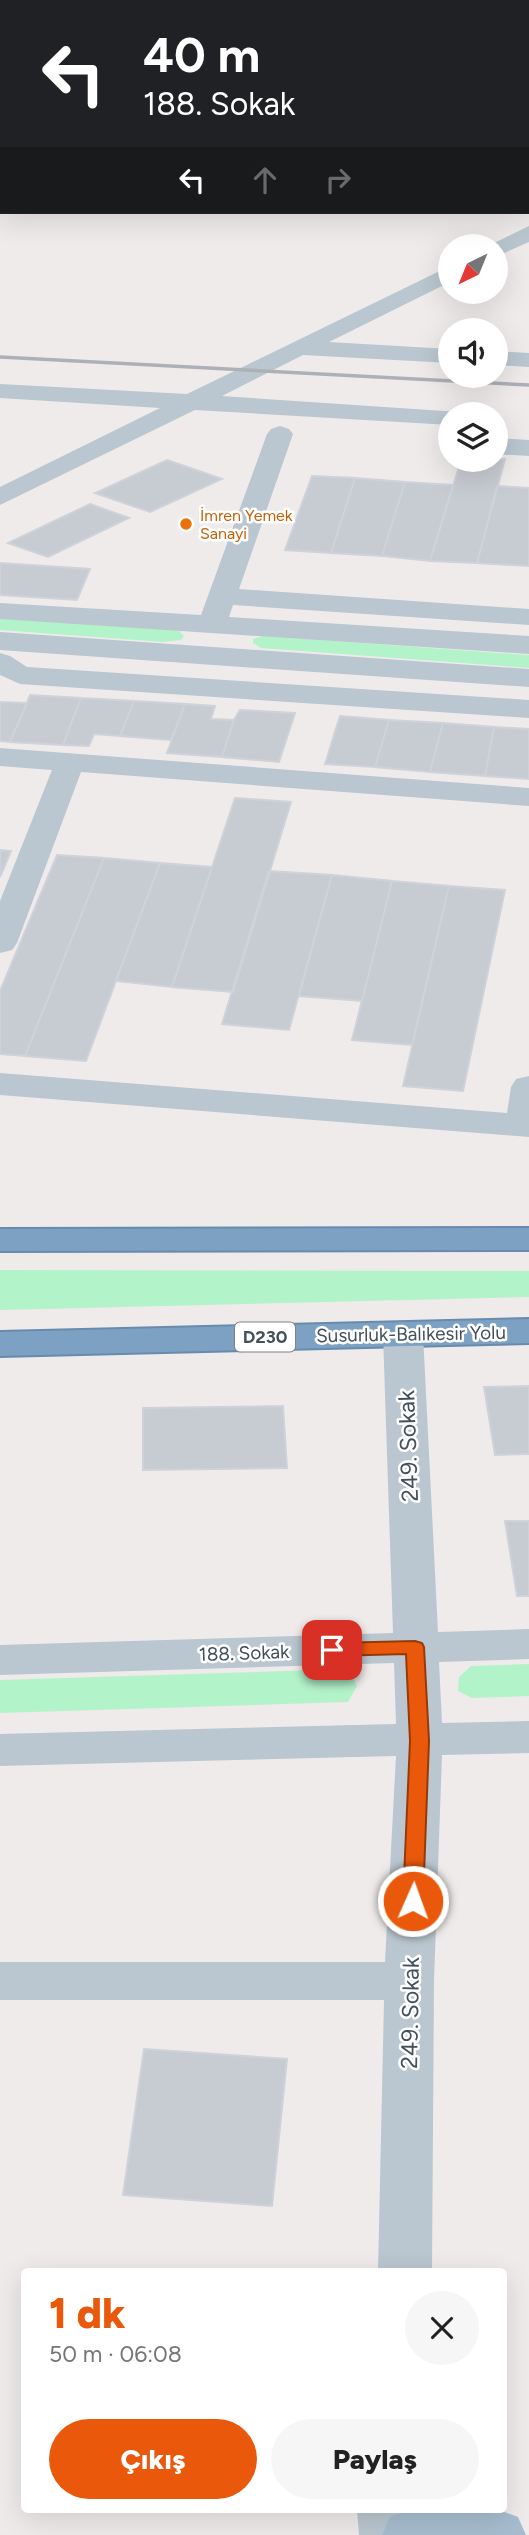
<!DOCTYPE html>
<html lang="tr">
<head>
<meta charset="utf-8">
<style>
	body { margin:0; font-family:Figtree,sans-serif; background:#f6f6f6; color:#222; height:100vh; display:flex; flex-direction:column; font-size:26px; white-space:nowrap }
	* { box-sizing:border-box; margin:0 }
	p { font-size:23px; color:#767676 }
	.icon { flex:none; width:38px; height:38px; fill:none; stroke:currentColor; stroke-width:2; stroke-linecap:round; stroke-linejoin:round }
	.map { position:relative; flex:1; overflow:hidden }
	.side { position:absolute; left:21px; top:2268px; width:486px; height:245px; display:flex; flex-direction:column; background:#fff; border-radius:7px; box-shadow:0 7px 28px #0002 }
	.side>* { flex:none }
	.guide { position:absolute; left:0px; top:0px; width:530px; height:214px; box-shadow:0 7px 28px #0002; background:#202124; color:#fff; overflow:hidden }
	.needle { width:46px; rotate:223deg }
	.controls { position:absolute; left:438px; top:234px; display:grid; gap:14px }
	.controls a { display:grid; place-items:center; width:70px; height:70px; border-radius:50%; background:#fff; box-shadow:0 7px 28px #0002; font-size:35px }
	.pin { position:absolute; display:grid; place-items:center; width:60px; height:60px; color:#fff; margin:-30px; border-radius:14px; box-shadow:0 4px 10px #0006 }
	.me { position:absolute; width:77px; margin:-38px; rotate:2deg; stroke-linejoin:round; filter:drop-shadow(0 0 5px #0008) }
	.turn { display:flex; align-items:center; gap:24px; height:147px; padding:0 28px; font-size:32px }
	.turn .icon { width:91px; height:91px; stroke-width:2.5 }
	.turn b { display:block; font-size:49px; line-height:60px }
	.lanes { display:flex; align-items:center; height:66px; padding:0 28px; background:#0003; justify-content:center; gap:35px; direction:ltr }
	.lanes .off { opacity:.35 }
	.round { display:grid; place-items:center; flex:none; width:74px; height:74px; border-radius:37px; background:#f6f6f6 }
	.overview { display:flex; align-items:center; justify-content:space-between; height:119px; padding:0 28px }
	h1 { font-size:42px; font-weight:800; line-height:52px; color:#ea580c }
	.action { display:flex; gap:14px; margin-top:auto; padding:14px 28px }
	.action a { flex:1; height:80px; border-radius:42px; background:#ea580c; color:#fff; font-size:28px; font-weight:800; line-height:80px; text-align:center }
	.action a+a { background:#f6f6f6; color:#222 }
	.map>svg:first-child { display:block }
	.green { fill:#b3f3ca }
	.building { fill:#c7cbd2; stroke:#cfd2d9; stroke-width:2 }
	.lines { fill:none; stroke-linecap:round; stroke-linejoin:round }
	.highway-casing { stroke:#688bad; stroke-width:4 }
	.minor { fill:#bac7d0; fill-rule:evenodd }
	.major { fill:#a7bdcf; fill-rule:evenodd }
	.highway { fill:#7da1c2; fill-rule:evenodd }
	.rail { stroke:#adb1b7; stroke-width:3.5 }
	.route { fill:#ea580c; stroke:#983908; stroke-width:2 }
	.food-dot { fill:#e8710a; stroke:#fff; stroke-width:2.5 }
	.labels { text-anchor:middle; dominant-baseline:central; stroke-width:5; stroke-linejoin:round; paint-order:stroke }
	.far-food-label { font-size:16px; fill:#c56008; stroke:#fff; text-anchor:start }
	.shield { fill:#fff; stroke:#7b848c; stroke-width:2 }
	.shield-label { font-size:18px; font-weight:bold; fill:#42505b }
	.street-label { font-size:19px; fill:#42505b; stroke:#fff }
	.near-street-label { font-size:23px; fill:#42505b; stroke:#fff }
</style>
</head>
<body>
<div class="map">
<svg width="529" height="2535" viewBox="0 0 529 2535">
	<rect width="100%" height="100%" fill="#efebeb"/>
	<path class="green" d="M0,618L166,629L179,631L184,636L181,640L164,642L0,630Z
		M263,636L529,655V668L261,648L253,643V639Z
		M0,1270L529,1271V1297L0,1310Z
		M529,1664V1696L472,1698L458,1691L459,1677L471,1666Z
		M348,1669L357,1686L348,1702L0,1713V1680Z"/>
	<path class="building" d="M505,459L477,563L430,561L461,460Z
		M167,460L222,479L150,512L95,493Z
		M312,476L355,478L331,553L285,550Z
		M355,478L405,482L382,556L331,553Z
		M405,482L453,485L430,561L382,556Z
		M497,486L529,488V566L477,563Z
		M90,504L129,518L48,557L8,543Z
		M0,563L90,569L77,600L0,595Z
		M30,695L81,698L63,745L10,742Z
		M81,698L134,701L120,736L94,734L89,746L63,745Z
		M134,701L185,704L171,740L120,736Z
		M0,702L27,703L10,742L0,741Z
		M185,704L215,706L211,719L234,720L222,757L167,753Z
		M240,710L295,713L279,762L222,757L234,720Z
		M340,716L389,720L375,767L325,764Z
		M389,720L443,723L430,772L375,767Z
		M443,723L494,727L485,776L430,772Z
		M494,727L529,729V779L485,776Z
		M235,798L291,802L233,992L172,987Z
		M0,850L11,851L0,877Z
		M57,855L104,858L25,1056L0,1054V991Z
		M104,858L160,863L86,1061L25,1056Z
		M160,863L212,867L172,987L116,981Z
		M269,871L332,875L289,1030L222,1024Z
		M332,875L392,881L362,1001L299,996Z
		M392,881L449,886L412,1045L352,1040Z
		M449,886L505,890L463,1091L403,1086Z
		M529,1386V1454L495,1455L484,1387Z
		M283,1406L287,1468L143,1470V1408Z
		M505,1521H529V1596H517Z
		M144,2049L287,2059L272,2206L123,2195Z"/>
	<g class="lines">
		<g class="highway-casing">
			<path id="highway" d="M529,1228V1250L0,1251V1229Z
				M529,1319V1343L0,1356V1332Z"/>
		</g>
		<path class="minor" d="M529,226V242L495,257V247H486Z
			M450,266V282L329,342L450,349V363L303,355L222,396L459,412L461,415H450V425L195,410L0,505V487L160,408L0,398V384L187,394Z
			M495,351L529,353V367L495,365Z
			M280,426L289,429L293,434L239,589L529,609V625L233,605L229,617L529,636V654L0,619V603L201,615L267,434L271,429Z
			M495,438L529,440V456L495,454Z
			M0,632L529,669V687L0,650Z
			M0,653L10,656L27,667L529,700V718L20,684L0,675Z
			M0,748L529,788V806L81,772L17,943L12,950L0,953V901L52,770L0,766Z
			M0,1073L507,1113L511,1087L516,1079L529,1076V1137L0,1095Z
			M403,1322L417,1326L423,1334L438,1632L529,1629V1659L439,1662L442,1723L529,1721V1753L442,1755L434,1981L432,2272H378L384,2000H0V1962H385L396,1756L0,1766V1734L396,1724L394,1663L0,1675V1645L393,1633L383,1334L389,1326Z
			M357,2510H415L417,2535H359Z"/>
		<path class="major" d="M409,2510H499L518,2517L526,2535H382L390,2517Z"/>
		<use href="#highway" class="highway"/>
		<path class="rail" d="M0,357L529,385"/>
	</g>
	<path class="route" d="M415,1641L422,1643L424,1647L429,1741L423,1901L420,1906L413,1908L406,1906L403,1901L410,1741L406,1654L332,1656L326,1654L323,1650L326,1645L332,1643Z"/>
	<circle class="food-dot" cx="186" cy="524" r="7"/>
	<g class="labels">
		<g class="far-food-label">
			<text x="200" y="515">İmren Yemek<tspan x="200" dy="18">Sanayi</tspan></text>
		</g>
		<rect class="shield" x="235" y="1322.5" width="60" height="29" rx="5"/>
		<g class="shield-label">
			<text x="265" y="1337">D230</text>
		</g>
		<g class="street-label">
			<text transform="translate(411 1334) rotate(-1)">Susurluk-Balıkesir Yolu</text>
			<text transform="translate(244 1653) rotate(-2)">188. Sokak</text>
		</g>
		<g class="near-street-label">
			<text transform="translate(408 1446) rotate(-92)">249. Sokak</text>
			<text transform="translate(410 2013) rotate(-89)">249. Sokak</text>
		</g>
	</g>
</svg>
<div class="controls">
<a><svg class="needle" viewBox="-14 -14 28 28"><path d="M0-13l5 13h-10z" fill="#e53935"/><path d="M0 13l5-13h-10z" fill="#767676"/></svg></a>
<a><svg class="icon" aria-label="sound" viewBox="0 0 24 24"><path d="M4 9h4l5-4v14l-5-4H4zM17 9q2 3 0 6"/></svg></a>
<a><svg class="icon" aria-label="layers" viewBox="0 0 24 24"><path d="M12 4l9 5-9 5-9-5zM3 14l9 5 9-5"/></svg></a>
</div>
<div class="pin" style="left:332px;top:1650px;background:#d93025"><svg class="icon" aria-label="arrive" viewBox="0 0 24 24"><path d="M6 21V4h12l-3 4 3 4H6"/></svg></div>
<svg class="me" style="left:413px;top:1901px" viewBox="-20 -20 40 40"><circle r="17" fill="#ea580c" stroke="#fff" stroke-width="3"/><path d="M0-11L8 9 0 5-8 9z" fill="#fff"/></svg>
<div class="guide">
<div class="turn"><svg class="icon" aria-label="left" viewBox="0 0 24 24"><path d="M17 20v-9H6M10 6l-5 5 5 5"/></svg><div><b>40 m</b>188. Sokak</div></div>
<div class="lanes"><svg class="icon" aria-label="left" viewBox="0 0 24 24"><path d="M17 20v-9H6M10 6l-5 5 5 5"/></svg><svg class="icon off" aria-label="ahead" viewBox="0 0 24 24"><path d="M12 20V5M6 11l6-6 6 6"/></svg><svg class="icon off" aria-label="right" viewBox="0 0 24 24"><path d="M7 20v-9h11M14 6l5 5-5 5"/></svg></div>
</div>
<section class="side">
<div class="overview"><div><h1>1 dk</h1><p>50 m · 06:08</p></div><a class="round"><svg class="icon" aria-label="close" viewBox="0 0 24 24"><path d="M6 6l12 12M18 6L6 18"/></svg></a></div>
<div class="action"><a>Çıkış</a><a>Paylaş</a></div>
</section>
</div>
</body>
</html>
